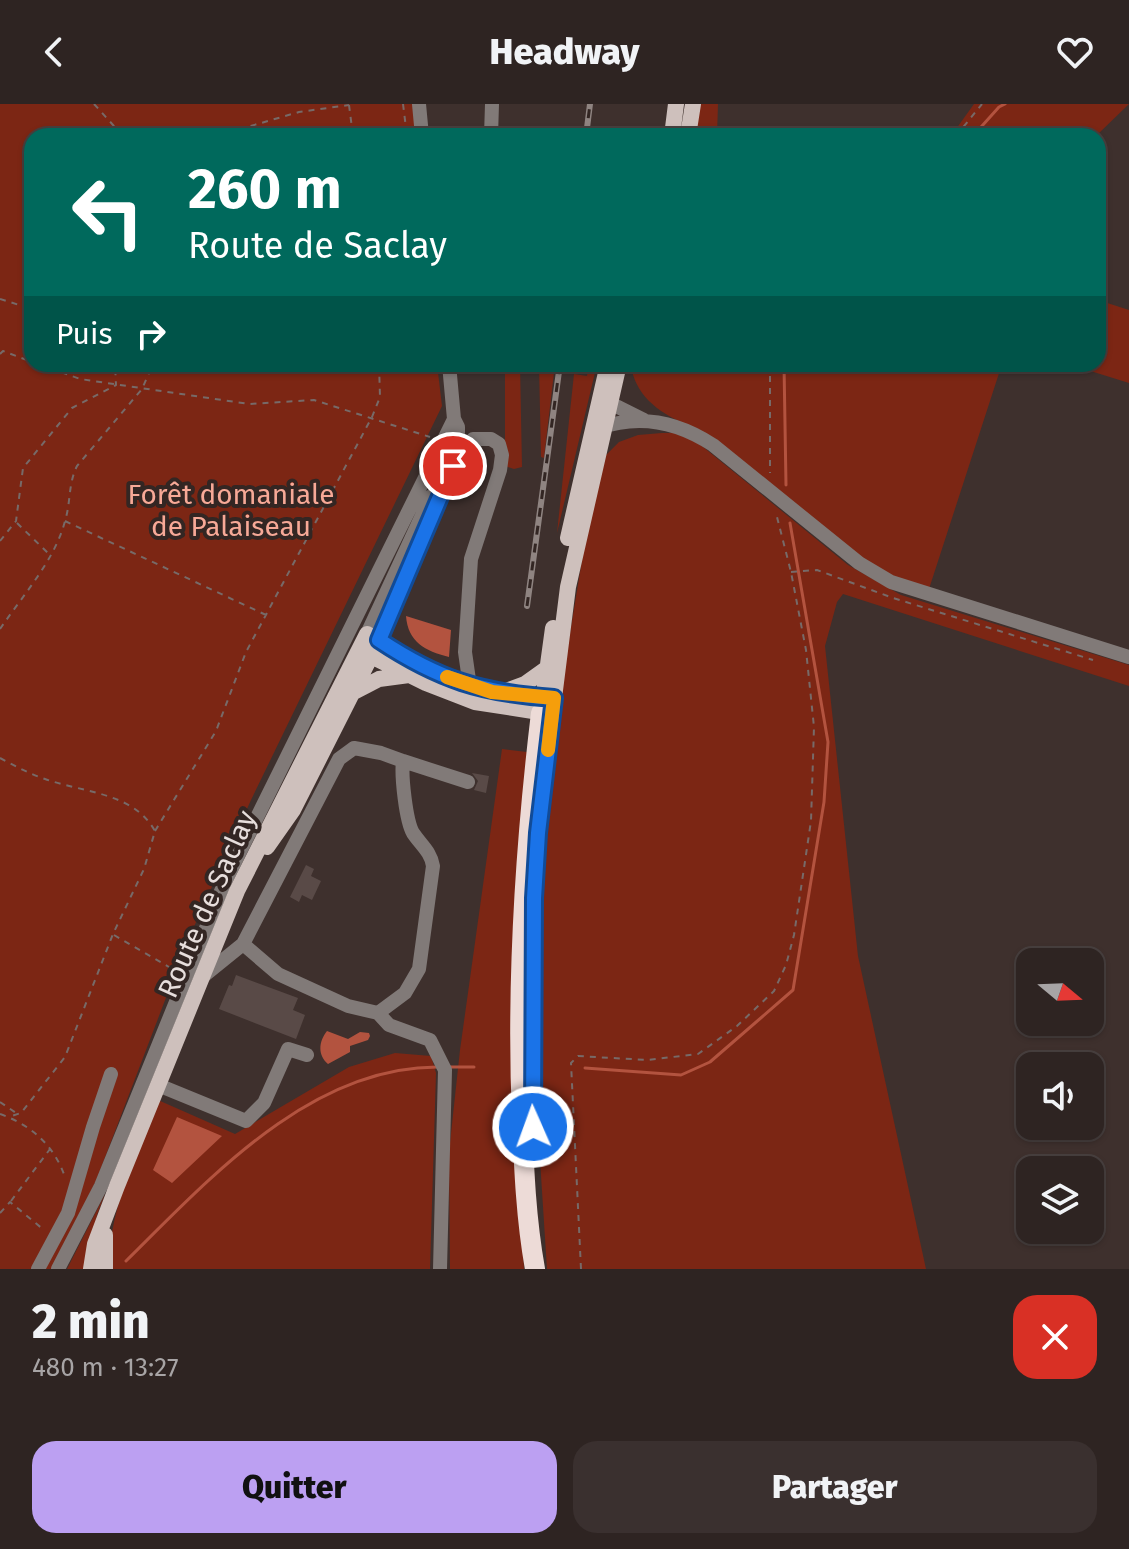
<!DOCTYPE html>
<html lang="fr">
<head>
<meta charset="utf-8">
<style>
	body { margin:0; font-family:"Fira Sans",sans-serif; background:#3a302f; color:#f1f3f6; height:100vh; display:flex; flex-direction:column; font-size:30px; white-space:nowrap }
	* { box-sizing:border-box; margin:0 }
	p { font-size:26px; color:#a7a4a5 }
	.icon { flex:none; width:44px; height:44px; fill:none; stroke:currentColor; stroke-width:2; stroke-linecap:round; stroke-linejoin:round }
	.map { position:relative; height:1165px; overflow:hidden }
	.side { display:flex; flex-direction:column; background:#2e2422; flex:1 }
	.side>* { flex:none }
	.top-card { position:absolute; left:24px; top:24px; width:1082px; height:244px; border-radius:24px; box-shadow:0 2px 6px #0004,0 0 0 2px #494140; background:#00695c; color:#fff; overflow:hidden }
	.needle { width:52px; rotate:109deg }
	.controls { position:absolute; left:1016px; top:844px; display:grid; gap:16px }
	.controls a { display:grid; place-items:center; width:88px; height:88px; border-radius:16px; background:#2e2422; box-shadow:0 2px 6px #0004,0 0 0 2px #494140; font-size:40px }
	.pin { position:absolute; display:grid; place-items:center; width:68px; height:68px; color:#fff; margin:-34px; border:4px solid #fff; border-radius:50%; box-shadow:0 2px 8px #0007 }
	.me { position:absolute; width:88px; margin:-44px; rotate:358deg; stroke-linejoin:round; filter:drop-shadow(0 0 6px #0008) }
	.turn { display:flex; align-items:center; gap:28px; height:168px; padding:0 32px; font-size:36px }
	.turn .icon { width:104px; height:104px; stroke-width:2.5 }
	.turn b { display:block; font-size:56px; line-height:68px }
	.then { display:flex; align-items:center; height:76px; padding:0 32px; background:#0003; gap:16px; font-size:30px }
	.round { display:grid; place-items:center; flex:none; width:84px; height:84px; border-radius:24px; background:#3a302f }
	.head { display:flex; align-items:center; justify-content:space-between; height:136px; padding:0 32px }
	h1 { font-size:48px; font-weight:800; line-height:60px }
	.action { display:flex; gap:16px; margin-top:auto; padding:16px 32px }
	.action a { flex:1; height:92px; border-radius:24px; background:#bca0f2; color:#111; font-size:32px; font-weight:800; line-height:92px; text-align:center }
	.action a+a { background:#3a302f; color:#f1f3f6 }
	header { display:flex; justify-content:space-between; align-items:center; height:104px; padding:0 32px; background:#2e2422; font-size:36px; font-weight:800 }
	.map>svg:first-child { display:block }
	.green { fill:#7c2614 }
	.water { fill:#b3533f }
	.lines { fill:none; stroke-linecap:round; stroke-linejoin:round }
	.stream { stroke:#b3533f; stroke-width:3 }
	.building { fill:#594a47 }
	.path { stroke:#776a68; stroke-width:2; stroke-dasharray:6 6; stroke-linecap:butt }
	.minor { stroke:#817a78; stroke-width:14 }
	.major { stroke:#cec0bc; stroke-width:16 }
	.highway { stroke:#eddbd7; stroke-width:20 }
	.rail-casing { stroke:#8f8481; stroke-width:6 }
	.rail { stroke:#332623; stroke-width:3; stroke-dasharray:9; stroke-linecap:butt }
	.route-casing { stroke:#114b97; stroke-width:20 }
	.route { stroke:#1a73e8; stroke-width:14 }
	.slow { stroke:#f59e0b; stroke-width:14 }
	.labels { text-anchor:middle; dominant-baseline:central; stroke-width:8; stroke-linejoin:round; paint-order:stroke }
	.park-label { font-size:28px; fill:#f7a997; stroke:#332623 }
	.street-label { font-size:28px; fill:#e7dedc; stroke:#332623 }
</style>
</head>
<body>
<header><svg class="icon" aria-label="back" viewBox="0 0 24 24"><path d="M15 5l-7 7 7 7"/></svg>Headway<svg class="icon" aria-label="heart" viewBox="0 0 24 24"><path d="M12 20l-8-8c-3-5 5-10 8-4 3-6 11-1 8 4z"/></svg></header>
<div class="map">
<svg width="1129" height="1165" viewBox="0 0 1129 1165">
	<rect width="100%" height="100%" fill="#3e302d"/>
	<path class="green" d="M0,0H414L418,32H32V260H437L442,302L251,696L188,836L96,1077L52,1165H0Z
		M698,0H718L717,32H693Z
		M974,0H1129L1096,32H951Z
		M1098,196L1129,206V279L1068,260H1098Z
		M505,260H520L522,363L514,365L505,362Z
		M539,260H555L544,354L541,353Z
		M589,260H597L557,429L574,270L587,272Z
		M631,260H1002L928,488L880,467L683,319C658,308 634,290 631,260Z
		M662,329H674L697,338L848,461L901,491L1129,561V582L843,490L837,498L825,542L858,852L926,1165H547L537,1009L541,785L559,596L584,444L606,351L619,338L638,331Z
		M502,645L527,648L513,945L524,1165H450L449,1048L460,946Z
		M395,949L431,952L436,969L430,1165H110C107,1107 138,1050 158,996L235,1030L349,963Z
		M105,1090L97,1111L87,1165H67Z"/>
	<path class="water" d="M406,512L451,526L449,553C425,547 408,538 406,512Z
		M327,927L348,935L360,928L369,929L370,932L368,936L350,942V948L328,960C317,951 319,937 327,927Z
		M177,1013L222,1032L172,1079L153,1066Z"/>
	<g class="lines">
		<path class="stream" d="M973,32L999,3L1005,0
			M784,260L786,381
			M448,963H474
			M585,964L681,971L710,958L793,886L824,698L828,638L790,419
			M126,1157C210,1074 310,963 437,963"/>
	</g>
	<path class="building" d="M477,353L487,356L478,380L468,378Z
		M472,669L489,672L486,689L474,686L478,677Z
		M306,761L314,765L311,772L321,777L312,796L302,791L299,798L290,793Z
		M236,871L298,894L293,906L305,911L296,935L219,905L229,881L232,882Z"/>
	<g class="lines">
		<path class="path" d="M94,0L123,32
			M403,0L407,32
			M349,1L353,32
			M216,32L299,8L349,1
			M956,32L982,0
			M0,195L32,205
			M0,250L3,247L32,258
			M39,260L80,275L249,300L314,296L430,333
			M770,260V369
			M65,417L266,511
			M17,419L50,451
			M0,437L16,417L23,364L72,304L116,281L115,260
			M791,468L817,466L893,494L1093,556
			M0,525C23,491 55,456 65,417C71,398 68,380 77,362L142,285L153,260
			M0,654C15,662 30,670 45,675C84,689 133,688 155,727L144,765L113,830L65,953L21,1009L8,1013
			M155,727L216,627L246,548L372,313L380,293L379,260
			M114,831L174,866
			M0,998L16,1009
			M0,1010C31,1021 54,1041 65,1073
			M11,1097L50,1045
			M0,1109L10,1098L44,1126
			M581,1165L571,959L578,952L647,956L698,950L737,922L774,887L786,861L794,831L811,717L814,623L806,546L791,468L776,409"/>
		<path class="minor" d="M419,0L422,32
			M491,32L492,0
			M602,295L644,316
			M599,324C639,310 678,318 713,341L859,459L891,478L1129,553
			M367,530L431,392
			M379,536L451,370L458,336V323L454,315L449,260
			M470,583L465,548L471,455L500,366L502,351L499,340L491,335H473
			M403,657L468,678
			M243,840L339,655L354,644L381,649L403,657C401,672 406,717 413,729C421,741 431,748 433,762L419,865L405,889L378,909
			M201,874L243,840L278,870L348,902L378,909L389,921L430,936L445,966L440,1165
			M158,981L246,1017L264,999L288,945L307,951
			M38,1165L68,1109L93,1023L111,970
			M58,1165L101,1082L224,780L454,315"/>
		<path class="major" d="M672,32L676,0
			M688,32L693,0
			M568,434L608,260
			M359,546L426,579L475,598L552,610L568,483L619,260
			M506,587L525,580L546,565
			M352,589L379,575L409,571
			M542,604L553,524
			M267,743L293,706L374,546
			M91,1165L95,1140L117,1082L237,787L367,530C399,548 431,570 467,582C494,590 525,592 554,594
			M105,1165V1131"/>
		<path class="highway" d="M535,1165C526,1115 524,1065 522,1014C516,878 525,743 541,609"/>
		<g class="rail-casing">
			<path id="rail" d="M586,32L590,0
				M527,502L560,260"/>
		</g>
		<use href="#rail" class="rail"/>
	</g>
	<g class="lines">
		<g class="route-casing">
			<path id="route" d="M453,362L379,536C439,576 482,589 554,594L538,729L534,794L533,1023"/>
		</g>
		<use href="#route" class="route"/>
		<path class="slow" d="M447,573L492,588L554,594L548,646"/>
	</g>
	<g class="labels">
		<g class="park-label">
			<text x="231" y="390">Forêt domaniale<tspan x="231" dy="32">de Palaiseau</tspan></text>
		</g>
		<g class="street-label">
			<text transform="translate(207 800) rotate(-66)">Route de Saclay</text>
		</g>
	</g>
</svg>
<div class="controls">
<a><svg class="needle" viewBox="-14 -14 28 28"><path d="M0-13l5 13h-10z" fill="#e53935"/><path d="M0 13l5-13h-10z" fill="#a7a4a5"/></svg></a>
<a><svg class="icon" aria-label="sound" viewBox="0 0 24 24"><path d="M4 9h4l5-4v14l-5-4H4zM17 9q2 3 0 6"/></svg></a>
<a><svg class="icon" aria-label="layers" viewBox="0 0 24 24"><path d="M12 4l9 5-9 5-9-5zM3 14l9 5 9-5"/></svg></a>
</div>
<div class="pin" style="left:453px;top:362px;background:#d93025"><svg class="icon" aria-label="arrive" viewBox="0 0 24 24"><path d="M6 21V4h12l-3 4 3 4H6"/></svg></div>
<svg class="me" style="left:533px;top:1023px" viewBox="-20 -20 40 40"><circle r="17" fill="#1a73e8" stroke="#fff" stroke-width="3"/><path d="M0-11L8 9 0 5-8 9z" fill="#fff"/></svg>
<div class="top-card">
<div class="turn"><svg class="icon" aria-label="left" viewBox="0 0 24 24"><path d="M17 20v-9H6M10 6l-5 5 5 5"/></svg><div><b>260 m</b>Route de Saclay</div></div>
<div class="then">Puis<svg class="icon" aria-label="right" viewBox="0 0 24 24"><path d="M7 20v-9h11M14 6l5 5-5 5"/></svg></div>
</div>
</div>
<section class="side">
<div class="head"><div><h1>2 min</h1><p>480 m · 13:27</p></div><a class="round" style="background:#d93025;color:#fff"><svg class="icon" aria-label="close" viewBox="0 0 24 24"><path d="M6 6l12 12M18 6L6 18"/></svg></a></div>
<div class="action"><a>Quitter</a><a>Partager</a></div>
</section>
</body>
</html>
